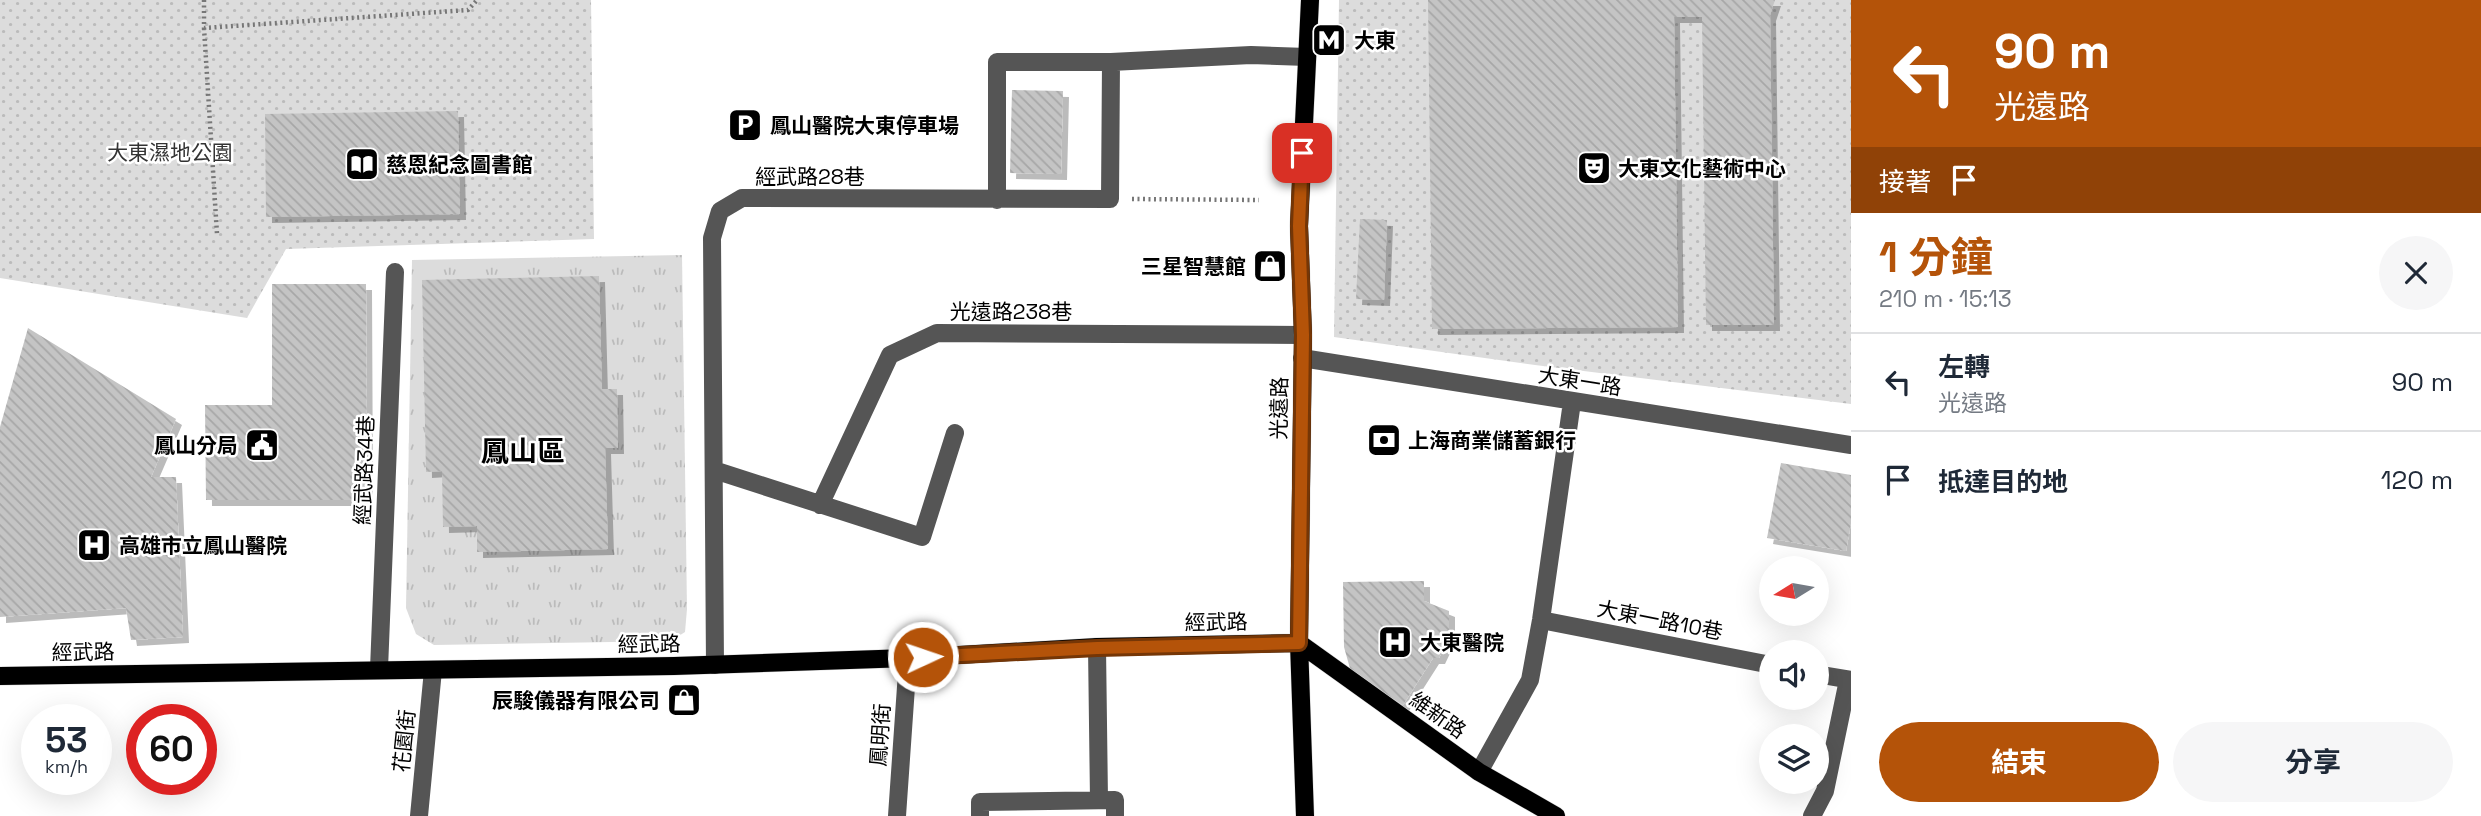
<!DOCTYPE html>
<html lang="zh-TW">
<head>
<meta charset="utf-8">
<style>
	body { margin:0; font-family:"Space Grotesk","Noto Sans TC",sans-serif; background:#f6f6f7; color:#1f2937; height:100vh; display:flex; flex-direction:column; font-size:26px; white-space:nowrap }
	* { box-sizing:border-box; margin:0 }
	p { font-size:23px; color:#747a83 }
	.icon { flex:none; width:38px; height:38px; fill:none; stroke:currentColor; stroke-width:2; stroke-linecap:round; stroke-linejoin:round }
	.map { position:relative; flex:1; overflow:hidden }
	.panel { display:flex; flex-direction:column; background:#fff; width:630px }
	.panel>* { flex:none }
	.guide { background:#b45309; color:#fff; overflow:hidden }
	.needle { width:46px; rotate:259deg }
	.controls { position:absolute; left:1759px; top:556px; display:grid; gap:14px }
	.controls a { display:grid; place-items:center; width:70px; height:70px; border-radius:50%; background:#fff; box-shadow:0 7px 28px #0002; font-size:35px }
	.speed { position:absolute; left:21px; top:704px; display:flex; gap:14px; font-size:35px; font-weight:700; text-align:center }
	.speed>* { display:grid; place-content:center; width:91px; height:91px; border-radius:50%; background:#fff; box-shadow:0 7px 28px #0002; line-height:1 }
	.speed small { font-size:18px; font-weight:400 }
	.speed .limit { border:10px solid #d22; background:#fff; color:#111 }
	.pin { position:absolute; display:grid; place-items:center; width:60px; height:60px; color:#fff; margin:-30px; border-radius:14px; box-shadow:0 4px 10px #0006 }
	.me { position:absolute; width:77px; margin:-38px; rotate:87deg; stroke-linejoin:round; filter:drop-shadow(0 0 5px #0008) }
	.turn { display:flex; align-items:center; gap:24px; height:147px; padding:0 28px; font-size:32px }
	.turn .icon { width:91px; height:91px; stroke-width:2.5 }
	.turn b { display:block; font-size:49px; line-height:60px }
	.then { display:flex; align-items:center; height:66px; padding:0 28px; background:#0003; gap:14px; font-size:26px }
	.round { display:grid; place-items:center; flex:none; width:74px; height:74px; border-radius:37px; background:#f6f6f7 }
	.overview { display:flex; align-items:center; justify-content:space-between; height:119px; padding:0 28px }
	h1 { font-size:42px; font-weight:700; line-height:52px; color:#b45309 }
	.primary-button { display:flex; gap:14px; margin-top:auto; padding:14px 28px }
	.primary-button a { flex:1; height:80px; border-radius:42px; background:#b45309; color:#fff; font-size:28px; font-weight:700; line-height:80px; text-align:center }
	.primary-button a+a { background:#f6f6f7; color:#1f2937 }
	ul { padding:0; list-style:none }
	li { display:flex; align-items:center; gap:21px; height:98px; padding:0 28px; border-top:2px solid #e0e1e3 }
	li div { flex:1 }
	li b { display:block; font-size:26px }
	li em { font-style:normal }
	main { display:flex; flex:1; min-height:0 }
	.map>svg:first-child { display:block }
	.grass { fill:url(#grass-tufts) }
	.park { fill:url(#park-dots) }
	.building { fill:url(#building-back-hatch); filter:url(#shadow) }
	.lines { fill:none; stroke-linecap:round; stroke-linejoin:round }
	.major-casing { stroke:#dbdbdb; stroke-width:19 }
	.path { stroke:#777; stroke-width:4.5; stroke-dasharray:2 3.5; stroke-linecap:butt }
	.minor { stroke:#555; stroke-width:18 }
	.major { stroke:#000; stroke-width:18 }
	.route-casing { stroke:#753606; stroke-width:18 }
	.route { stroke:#b45309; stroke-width:12 }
	.labels { text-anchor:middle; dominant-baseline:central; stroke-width:5; stroke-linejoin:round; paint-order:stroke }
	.poi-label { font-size:21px; font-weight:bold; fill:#000; stroke:#fff; text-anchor:start }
	.park-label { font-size:21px; fill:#333; stroke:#fff }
	.street-label { font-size:21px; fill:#000; stroke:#fff }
	.district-label { font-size:28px; font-weight:bold; fill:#000; stroke:#fff }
</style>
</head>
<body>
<main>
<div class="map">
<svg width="1851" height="816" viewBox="0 0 1851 816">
	<defs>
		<pattern id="grass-tufts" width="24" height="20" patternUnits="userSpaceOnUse" patternTransform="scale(1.75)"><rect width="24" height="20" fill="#dcdcdc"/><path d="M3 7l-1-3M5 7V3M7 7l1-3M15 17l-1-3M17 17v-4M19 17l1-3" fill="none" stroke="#bbb"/></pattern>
		<pattern id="park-dots" width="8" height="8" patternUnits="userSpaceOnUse" patternTransform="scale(1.75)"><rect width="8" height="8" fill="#dcdcdc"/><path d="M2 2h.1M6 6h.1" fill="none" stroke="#bbb" stroke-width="1.8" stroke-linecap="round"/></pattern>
		<pattern id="building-back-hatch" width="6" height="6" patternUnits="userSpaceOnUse" patternTransform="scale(1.75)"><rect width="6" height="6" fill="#c4c4c4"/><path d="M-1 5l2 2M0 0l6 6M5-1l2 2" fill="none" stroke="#a7a7a7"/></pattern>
		<filter id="shadow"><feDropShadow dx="6" dy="6" stdDeviation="0" flood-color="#0004"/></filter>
	</defs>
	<rect width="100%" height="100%" fill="#fff"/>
	<path class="grass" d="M682,255L687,609L685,632L671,641L434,645L416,634L406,608L412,260Z"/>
	<path class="park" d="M0,0H591L594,239L286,249L247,318L0,278Z
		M1339,0H1851V404L1535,365L1334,337Z"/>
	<path class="building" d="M1428,0H1775L1770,15L1774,325H1706L1702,17H1674L1678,327L1432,329Z
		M1012,90L1063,91L1061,174L1010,173Z
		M458,111L460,214L266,217L265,114Z
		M1360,219L1387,220L1384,300L1356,299Z
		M599,276L602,389H617L618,448H605L608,549L477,552V526L443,527L442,471L426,472L422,280Z
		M272,284H366L367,500H206L205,405H272Z
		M28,328L176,419L151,477H176L183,637L131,640L126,608L0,617V427Z
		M1781,463L1851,475V523L1846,551L1767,538Z
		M1424,581V601L1449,611V637L1439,658H1433L1403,705L1351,672L1344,647L1343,582Z"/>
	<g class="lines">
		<g class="major-casing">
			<path id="major" d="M1299,643L1479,772L1556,816
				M0,676L674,666L908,658L1097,647L1299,643
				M1305,816L1299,643L1303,335L1299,226L1310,0"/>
		</g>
		<path class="path" d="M204,0V28L468,10L477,0
			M204,28L217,234
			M1132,199L1259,200"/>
		<path class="minor" d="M997,200V62H1111L1251,55L1307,57
			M1302,358L1851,445
			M714,470L922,537L955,433
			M820,505L890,355L937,333L1303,335
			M1541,620L1771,665
			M1097,647L1099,800
			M715,665L712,238L720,211L742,198L1110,199L1111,62
			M379,669L395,272
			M1816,674L1851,680
			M1479,772L1530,680L1541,620L1572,402
			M419,816L433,670
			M897,816L908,658
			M980,816V802L1115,800V816
			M1812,816L1825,791L1848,680"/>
		<use href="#major" class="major"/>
	</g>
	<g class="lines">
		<g class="route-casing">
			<path id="route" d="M923,657L1097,648L1299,643L1303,335L1299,226L1302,153"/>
		</g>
		<use href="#route" class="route"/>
	</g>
	<defs>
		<g id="metro-square" transform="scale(1.75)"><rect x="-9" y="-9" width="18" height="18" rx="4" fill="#000" stroke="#fff"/><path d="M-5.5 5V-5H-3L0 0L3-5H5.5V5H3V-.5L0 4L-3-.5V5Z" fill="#fff"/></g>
		<g id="parking-square" transform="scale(1.75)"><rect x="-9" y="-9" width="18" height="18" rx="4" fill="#000" stroke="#fff"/><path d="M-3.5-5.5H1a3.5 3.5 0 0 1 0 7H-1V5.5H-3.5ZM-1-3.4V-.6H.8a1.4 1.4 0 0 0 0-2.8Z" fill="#fff"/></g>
		<g id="library-square" transform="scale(1.75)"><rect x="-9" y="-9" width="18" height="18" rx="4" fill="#000" stroke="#fff"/><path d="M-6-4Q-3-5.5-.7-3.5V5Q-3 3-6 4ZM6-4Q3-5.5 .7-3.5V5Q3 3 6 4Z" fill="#fff"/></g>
		<g id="theatre-square" transform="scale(1.75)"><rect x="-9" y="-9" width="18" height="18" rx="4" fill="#000" stroke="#fff"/><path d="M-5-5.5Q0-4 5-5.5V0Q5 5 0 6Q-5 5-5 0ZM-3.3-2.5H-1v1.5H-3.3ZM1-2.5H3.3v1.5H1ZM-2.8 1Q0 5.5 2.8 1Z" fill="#fff"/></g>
		<g id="shop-square" transform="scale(1.75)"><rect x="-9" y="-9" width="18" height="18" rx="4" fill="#000" stroke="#fff"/><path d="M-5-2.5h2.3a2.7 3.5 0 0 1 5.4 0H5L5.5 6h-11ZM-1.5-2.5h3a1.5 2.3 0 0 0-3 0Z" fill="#fff"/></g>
		<g id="bank-square" transform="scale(1.75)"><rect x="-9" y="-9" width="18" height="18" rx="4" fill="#000" stroke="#fff"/><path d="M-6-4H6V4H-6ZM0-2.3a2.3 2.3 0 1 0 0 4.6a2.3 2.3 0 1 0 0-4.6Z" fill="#fff"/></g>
		<g id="civic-square" transform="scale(1.75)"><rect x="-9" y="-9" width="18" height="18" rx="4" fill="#000" stroke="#fff"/><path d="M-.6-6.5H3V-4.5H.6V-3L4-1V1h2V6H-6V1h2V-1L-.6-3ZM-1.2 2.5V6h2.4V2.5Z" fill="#fff"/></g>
		<g id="hospital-square" transform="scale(1.75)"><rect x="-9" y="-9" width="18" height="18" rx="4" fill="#000" stroke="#fff"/><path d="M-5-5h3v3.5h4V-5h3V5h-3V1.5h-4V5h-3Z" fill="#fff"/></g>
	</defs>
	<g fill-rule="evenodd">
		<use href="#metro-square" x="1329" y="40"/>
		<use href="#parking-square" x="745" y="125"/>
		<use href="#library-square" x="362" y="164"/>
		<use href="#theatre-square" x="1594" y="168"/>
		<use href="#shop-square" x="1270" y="266"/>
		<use href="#bank-square" x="1384" y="440"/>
		<use href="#civic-square" x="262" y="445"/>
		<use href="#hospital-square" x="94" y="545"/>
		<use href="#hospital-square" x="1395" y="642"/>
		<use href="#shop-square" x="684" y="700"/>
	</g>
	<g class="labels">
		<g class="poi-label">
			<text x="1354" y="40">大東</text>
			<text x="770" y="125">鳳山醫院大東停車場</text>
			<text x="386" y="164">慈恩紀念圖書館</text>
			<text x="1618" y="168">大東文化藝術中心</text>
			<text x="1246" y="266" text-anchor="end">三星智慧館</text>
			<text x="1408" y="440">上海商業儲蓄銀行</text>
			<text x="238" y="445" text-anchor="end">鳳山分局</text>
			<text x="119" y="545">高雄市立鳳山醫院</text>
			<text x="1420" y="642">大東醫院</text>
			<text x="660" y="700" text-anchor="end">辰駿儀器有限公司</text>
		</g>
		<g class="park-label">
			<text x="170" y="152">大東濕地公園</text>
		</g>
		<g class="street-label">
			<text x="810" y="176">經武路28巷</text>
			<text x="1011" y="311">光遠路238巷</text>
			<text transform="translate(1580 381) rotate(9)">大東一路</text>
			<text transform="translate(1279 408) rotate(-89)">光遠路</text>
			<text transform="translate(364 470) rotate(-88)">經武路34巷</text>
			<text transform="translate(1660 620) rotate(11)">大東一路10巷</text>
			<text transform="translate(1216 622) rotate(-1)">經武路</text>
			<text transform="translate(649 644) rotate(-1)">經武路</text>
			<text transform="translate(83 652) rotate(-1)">經武路</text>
			<text transform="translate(1438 715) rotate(35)">維新路</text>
			<text transform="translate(880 735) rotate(-86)">鳳明街</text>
			<text transform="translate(404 741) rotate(-84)">花園街</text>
		</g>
		<g class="district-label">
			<text x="523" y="451">鳳山區</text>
		</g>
	</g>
</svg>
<div class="controls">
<a><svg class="needle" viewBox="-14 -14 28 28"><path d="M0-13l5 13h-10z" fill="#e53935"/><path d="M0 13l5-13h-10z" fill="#747a83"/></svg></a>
<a><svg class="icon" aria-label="sound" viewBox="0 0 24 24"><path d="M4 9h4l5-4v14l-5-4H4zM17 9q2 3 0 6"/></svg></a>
<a><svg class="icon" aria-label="layers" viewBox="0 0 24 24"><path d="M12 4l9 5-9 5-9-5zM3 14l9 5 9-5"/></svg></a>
</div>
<div class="speed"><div>53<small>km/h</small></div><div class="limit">60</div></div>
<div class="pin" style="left:1302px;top:153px;background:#d93025"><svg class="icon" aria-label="arrive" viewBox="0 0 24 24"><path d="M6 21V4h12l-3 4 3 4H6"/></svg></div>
<svg class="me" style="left:923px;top:657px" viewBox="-20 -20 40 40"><circle r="17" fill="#b45309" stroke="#fff" stroke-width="3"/><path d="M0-11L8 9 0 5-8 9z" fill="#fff"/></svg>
</div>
<section class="panel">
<div class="guide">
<div class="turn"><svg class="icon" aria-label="left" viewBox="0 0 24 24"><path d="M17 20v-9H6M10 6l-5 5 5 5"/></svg><div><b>90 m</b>光遠路</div></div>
<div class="then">接著<svg class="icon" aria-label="arrive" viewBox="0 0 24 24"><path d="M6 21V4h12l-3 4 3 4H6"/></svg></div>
</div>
<div class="overview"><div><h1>1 分鐘</h1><p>210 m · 15:13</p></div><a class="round"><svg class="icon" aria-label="close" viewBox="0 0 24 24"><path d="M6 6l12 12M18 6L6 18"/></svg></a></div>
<ul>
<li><svg class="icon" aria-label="left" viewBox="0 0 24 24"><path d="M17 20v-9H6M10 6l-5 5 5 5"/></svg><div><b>左轉</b><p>光遠路</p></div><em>90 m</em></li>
<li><svg class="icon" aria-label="arrive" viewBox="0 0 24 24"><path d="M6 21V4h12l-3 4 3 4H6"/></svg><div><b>抵達目的地</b></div><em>120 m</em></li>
</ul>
<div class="primary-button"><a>結束</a><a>分享</a></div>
</section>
</main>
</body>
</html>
